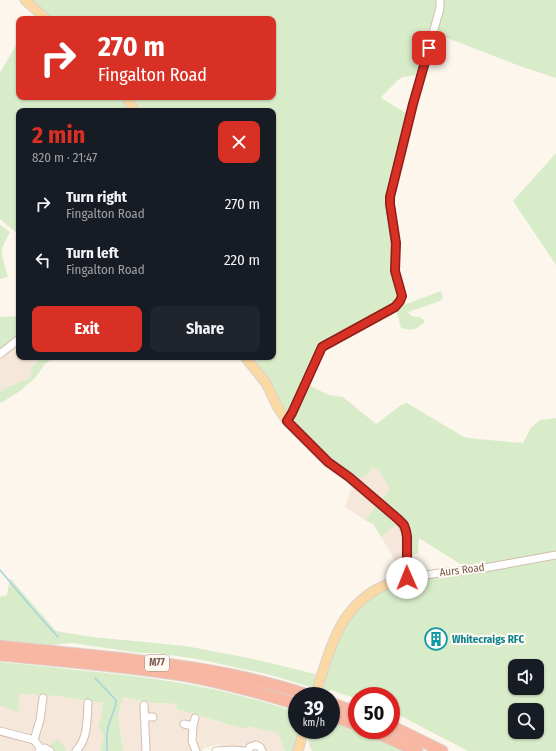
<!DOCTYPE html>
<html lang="en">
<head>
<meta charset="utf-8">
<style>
	body { margin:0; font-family:"Fira Sans Condensed",sans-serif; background:#20242c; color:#f1f3f6; height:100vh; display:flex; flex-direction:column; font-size:15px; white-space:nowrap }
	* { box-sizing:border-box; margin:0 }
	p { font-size:13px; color:#9ea1a6 }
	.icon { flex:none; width:22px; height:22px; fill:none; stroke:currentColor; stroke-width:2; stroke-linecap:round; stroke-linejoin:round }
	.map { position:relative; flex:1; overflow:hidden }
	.drawer { position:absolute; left:16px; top:108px; width:260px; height:252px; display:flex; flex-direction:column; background:#171b24; border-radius:8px; box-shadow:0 1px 3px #0004 }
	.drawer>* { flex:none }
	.top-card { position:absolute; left:16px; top:16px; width:260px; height:84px; border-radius:8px; box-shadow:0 1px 3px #0004; background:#d93025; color:#fff; overflow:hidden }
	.fabs { position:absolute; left:508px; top:659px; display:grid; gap:8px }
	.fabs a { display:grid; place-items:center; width:36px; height:36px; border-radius:8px; background:#171b24; box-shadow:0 1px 3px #0004; font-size:20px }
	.speed { position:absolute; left:288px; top:687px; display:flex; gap:8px; font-size:20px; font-weight:700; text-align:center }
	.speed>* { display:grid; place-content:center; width:52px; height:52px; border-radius:50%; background:#171b24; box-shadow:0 1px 3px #0004; line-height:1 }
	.speed small { font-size:10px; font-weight:400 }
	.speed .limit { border:6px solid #d22; background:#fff; color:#111 }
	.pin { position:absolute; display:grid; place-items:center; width:34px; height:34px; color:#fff; margin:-17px; border-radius:8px; box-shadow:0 2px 6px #0006 }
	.me { position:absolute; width:44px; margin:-22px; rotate:359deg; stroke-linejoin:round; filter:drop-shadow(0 0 3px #0008) }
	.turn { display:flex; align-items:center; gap:14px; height:84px; padding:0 16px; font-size:18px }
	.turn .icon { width:52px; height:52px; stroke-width:2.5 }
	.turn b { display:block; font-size:28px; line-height:34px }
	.round { display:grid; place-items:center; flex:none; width:42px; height:42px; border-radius:8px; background:#20242c }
	.head { display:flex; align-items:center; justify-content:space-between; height:68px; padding:0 16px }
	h1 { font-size:24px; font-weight:700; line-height:30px; color:#d93025 }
	.cta { display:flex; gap:8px; margin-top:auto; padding:8px 16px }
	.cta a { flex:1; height:46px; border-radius:8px; background:#d93025; color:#fff; font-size:16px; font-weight:700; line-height:46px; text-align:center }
	.cta a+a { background:#20242c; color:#f1f3f6 }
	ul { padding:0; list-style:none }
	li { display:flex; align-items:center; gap:12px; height:56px; padding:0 16px }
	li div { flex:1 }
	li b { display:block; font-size:15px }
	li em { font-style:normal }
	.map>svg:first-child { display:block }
	.residential { fill:#f5e8da }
	.green { fill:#d8ecc9; fill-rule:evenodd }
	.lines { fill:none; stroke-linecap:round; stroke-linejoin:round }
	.stream { stroke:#a5d3da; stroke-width:1.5 }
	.minor-casing { stroke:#d1beb0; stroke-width:9 }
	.major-casing { stroke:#dad1cd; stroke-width:11 }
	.highway-casing { stroke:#dad1cd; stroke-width:13 }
	.minor { stroke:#fff; stroke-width:7 }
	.major { stroke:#fbd9a5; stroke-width:9 }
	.highway { stroke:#f7b7a3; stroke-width:11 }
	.route-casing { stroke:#8d1f18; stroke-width:10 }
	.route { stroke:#d93025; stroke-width:7 }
	.labels { text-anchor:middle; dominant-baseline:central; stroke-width:4; stroke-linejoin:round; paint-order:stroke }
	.shield { fill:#fffaf3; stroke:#a28b7f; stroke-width:1 }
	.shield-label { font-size:10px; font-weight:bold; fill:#7a5c4d }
	.street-label { font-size:11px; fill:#7a5c4d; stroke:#fffaf3 }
	.culture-label { font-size:11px; font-weight:bold; fill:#0d838f; stroke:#fffaf3; text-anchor:start }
</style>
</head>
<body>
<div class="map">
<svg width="556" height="751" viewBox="0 0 556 751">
	<rect width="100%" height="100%" fill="#fdf6ec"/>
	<path class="residential" d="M19,344V357H38L37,359L38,361L34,364L32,374L28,379L24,381H20L12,386L10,385L0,392V359Z
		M373,467L379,470L390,490L381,500L358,480L368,474Z
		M352,486L376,506L365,520L345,507Z
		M396,525L404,537L403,562H396L381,537Z
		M19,694L57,696L104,703V735L100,751H0V706L18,711Z
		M122,697L142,701L143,751H123L118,715Z
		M147,702L152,703L177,704L176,709L193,713L192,719L187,728L189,731L188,739L192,751H148V724L149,722L155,720V714L149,713L147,712Z
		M200,715L216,721L246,729L248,726L278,733L285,751H265V750L246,747L221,746L219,744L204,748L202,751H200L197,746L198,744L195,727L197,726Z"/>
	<path class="green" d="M29,0H436L434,15L418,75L403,77L398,80L383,95L381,98L406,113L390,182L399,296L395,304L321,344L291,411L288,413L285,412L247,357H273V111H138L130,97H273V19H50Z
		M442,0H556V78L525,68L437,34L443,7Z
		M19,40V97H122L130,111H19V235L0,219V73Z
		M556,153V265L513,201Z
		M0,225L10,232L2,248V256L8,277L0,279Z
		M441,291L443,297L440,301L408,312L411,316L422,318L425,322C415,330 414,331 401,328L396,309L406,304Z
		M19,316V336L0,351V317Z
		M38,357H54L45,364L35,378L20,391L1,403L0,402V392L10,385L12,386L20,381H24L28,379L32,374L30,368L38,361L37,359Z
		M308,385L329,395L343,397L376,424L401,405L407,403L464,437L477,439L523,443L530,429L540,420L556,418V552L483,564L478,563L465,567L419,538L418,554L411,555C411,545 413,534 408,525L381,500L390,490L379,470L373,467L368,474L358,480L335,463L292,421Z
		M376,506L389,517L396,525L381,537L373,524L365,520Z
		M556,555V751H468L391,711V696H357V699L331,690L315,695L327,660L353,608L395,582ZM515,666H537V688H515ZM515,710H537V732H515Z
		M10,578L56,631L92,637L186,646L258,660L315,674L316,679L314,688L267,674L197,659L156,653H139L73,643L49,645L0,640V597L7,595Z
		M0,662C25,664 51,667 76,670C116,674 157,678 197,686C231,692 264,702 297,712V730H300L293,751H285L278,733L248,726L246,729C222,723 199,715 176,709L177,704L156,703H152L123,697L118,715L123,751H100L104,735L97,725L101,720L103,703L57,696L20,694L18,712L0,706Z
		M331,721L372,736L406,751H312C308,743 307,739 310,730H331Z
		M58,739L66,749L65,751H54L50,745Z"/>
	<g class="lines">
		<path class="stream" d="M0,570L32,608L58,637
			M95,678L116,700C116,710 110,718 108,728C106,735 107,744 107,751"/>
		<g class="minor-casing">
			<path id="minor" d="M0,354L19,339
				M287,421L292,413L322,347L395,307L400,301L402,296L395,271V243L390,204V197L413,104L440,8V0
				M407,578L439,573L479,569L556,555
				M144,705L146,751
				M144,717H153
				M195,718L193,726L192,741L196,751
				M184,724L193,726
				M0,731L34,740L41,749
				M34,740L40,720L43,698
				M39,751L41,749L45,748L50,751
				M76,751C88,739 87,720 88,703
				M216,751L233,750L244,751
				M248,751L250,747L256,745L260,747L262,751"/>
		</g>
		<g class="major-casing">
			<path id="major" d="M25,0L46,19
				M127,97L134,111
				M245,357L266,383L277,406L287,421L328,462L349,477L398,519C403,524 406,529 407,537V578C399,581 390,583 381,587C337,609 329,653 315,696
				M298,751L304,730"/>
		</g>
		<g class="highway-casing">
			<path id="highway" d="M0,646C104,658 211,662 311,696
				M0,655C62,661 126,666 188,676C225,683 261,693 297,704
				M331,703L357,713
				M331,715L357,725
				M391,726L442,751
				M370,730L391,739L417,751"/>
		</g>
		<use href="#minor" class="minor"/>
		<use href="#major" class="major"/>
		<use href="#highway" class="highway"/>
	</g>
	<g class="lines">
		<g class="route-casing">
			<path id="route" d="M407,578V537L406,531L404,525L398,519L349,477L328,462L287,421L292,413L322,347L395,307L400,301L402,296L395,271L396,243L390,204V197L413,104L429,48"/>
		</g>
		<use href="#route" class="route"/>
	</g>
	<defs>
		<g id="building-ring" transform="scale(1.15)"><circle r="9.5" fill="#fffaf3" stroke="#0f9aa8" stroke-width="1.5"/><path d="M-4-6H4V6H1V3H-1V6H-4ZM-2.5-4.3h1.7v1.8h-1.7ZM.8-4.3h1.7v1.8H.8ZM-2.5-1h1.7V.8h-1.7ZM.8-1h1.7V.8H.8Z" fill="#0f9aa8"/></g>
	</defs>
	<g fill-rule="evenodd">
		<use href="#building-ring" x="436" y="639"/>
	</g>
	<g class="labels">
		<rect class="shield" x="145" y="655" width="24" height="16" rx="3"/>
		<g class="shield-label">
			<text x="157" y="663">M77</text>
		</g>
		<g class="street-label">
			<text transform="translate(462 570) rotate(-7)">Aurs Road</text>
		</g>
		<g class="culture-label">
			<text x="452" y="639">Whitecraigs RFC</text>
		</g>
	</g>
</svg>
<div class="fabs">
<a><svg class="icon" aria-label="sound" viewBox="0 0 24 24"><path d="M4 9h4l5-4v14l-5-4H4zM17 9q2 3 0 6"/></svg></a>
<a><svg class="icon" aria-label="search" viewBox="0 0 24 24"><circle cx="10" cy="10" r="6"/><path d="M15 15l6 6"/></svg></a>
</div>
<div class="speed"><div>39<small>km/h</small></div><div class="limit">50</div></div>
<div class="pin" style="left:429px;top:48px;background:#d93025"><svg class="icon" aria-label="arrive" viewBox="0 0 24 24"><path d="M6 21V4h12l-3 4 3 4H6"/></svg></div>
<svg class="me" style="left:407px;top:578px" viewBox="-20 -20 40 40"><circle r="19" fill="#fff"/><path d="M0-13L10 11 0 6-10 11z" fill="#d93025"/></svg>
<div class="top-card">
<div class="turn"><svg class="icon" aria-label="right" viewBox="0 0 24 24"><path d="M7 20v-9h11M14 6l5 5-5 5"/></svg><div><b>270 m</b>Fingalton Road</div></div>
</div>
<section class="drawer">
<div class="head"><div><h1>2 min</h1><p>820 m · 21:47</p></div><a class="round" style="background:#d93025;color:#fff"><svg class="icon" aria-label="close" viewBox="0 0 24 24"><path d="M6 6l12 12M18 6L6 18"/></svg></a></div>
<ul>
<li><svg class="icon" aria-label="right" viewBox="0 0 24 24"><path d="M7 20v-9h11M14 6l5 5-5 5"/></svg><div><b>Turn right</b><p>Fingalton Road</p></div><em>270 m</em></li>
<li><svg class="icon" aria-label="left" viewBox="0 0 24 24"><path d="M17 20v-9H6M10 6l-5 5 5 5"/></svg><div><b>Turn left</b><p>Fingalton Road</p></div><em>220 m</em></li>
</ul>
<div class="cta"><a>Exit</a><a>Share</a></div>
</section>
</div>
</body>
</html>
